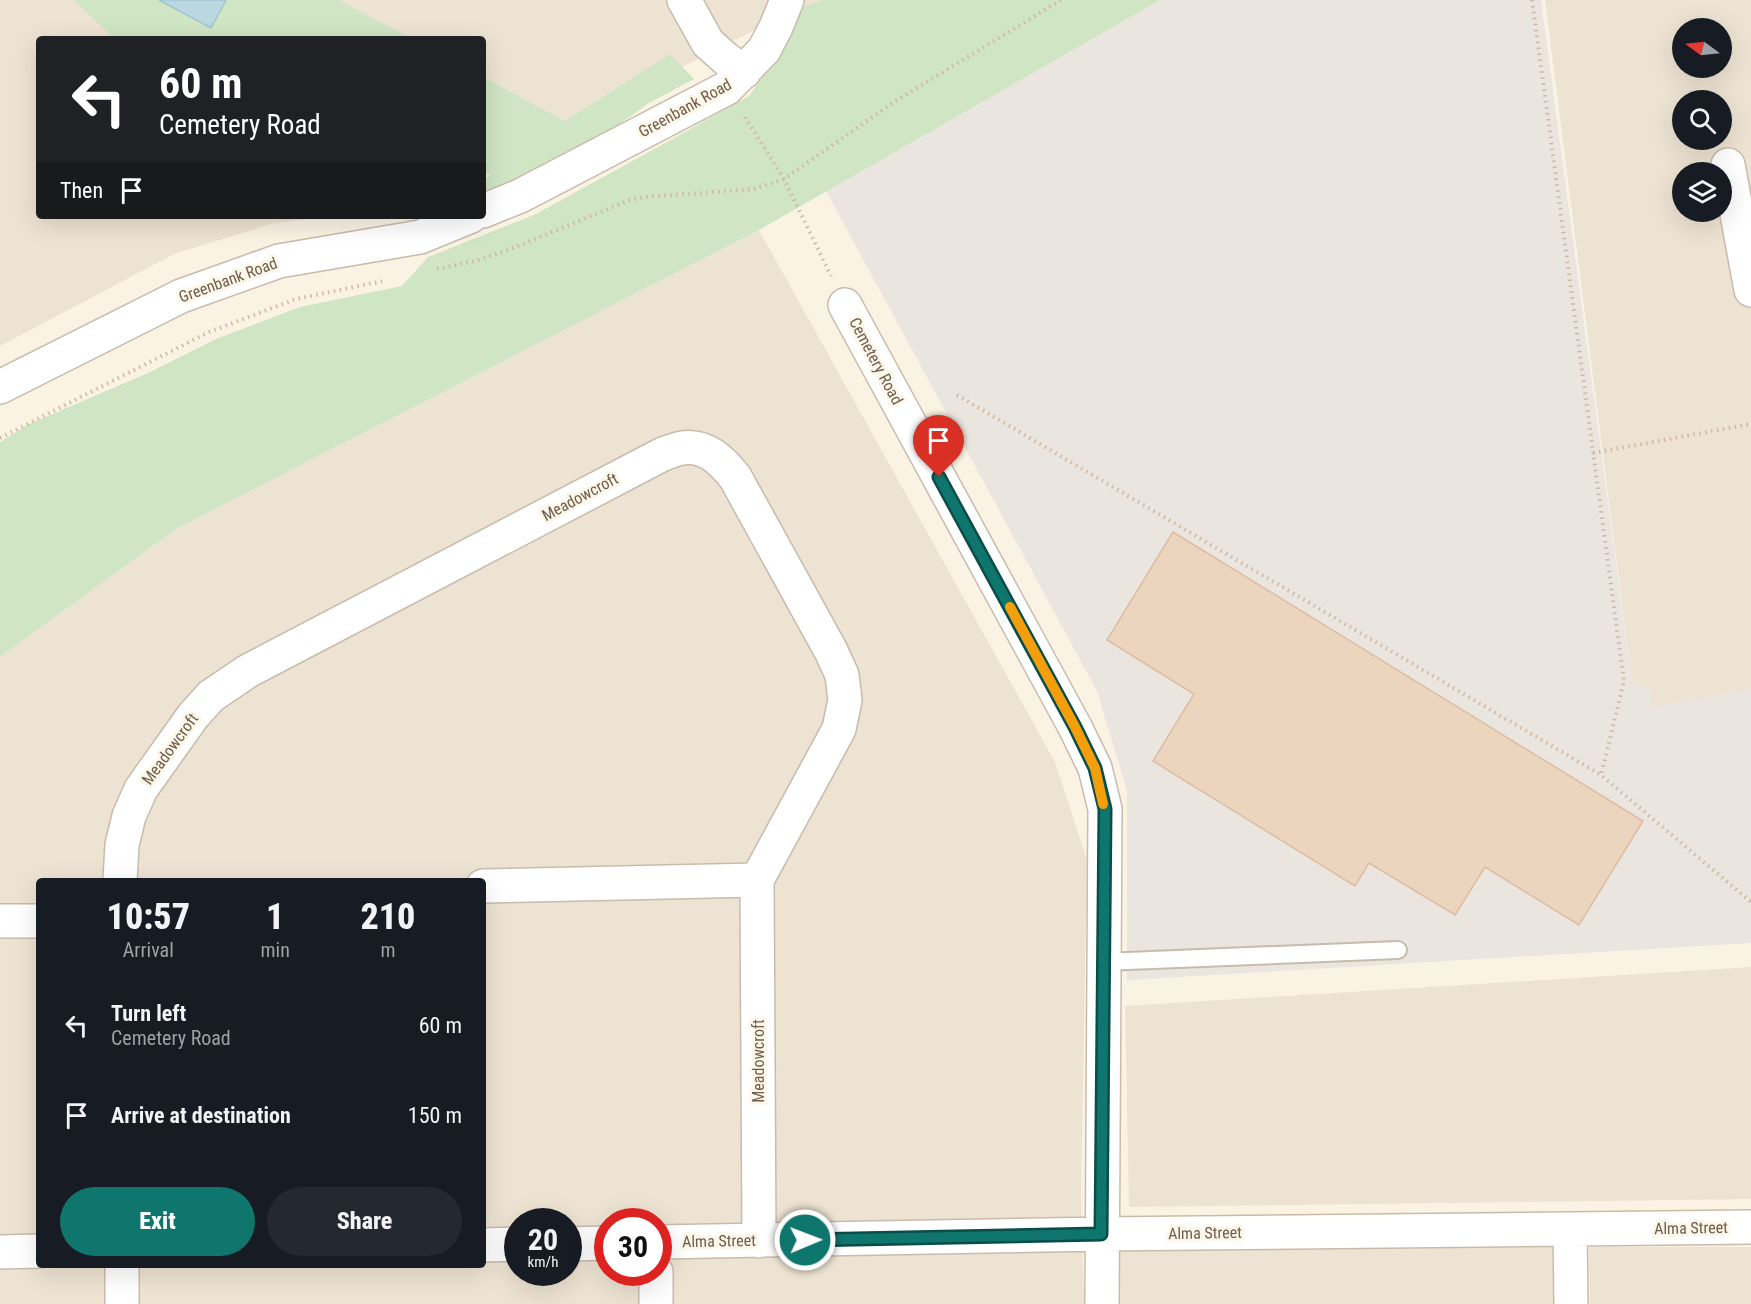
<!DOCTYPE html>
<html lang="en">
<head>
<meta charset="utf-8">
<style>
	body { margin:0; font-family:"Roboto Condensed",sans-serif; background:#242831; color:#f1f3f6; height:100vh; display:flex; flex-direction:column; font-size:22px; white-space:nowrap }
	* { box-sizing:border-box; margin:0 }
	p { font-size:20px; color:#9ea1a6 }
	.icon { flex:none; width:33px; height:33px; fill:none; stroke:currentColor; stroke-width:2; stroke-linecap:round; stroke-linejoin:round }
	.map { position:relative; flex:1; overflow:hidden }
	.details { position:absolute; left:36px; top:878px; width:450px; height:390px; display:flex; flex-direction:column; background:#171b24; border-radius:6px; box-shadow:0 6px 24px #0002 }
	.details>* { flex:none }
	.top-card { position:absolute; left:36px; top:36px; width:450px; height:183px; border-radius:6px; box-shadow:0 6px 24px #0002; background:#202124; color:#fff; overflow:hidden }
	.needle { width:39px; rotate:285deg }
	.buttons { position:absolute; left:1672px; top:18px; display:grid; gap:12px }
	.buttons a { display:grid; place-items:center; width:60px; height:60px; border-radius:50%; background:#171b24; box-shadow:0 6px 24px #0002; font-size:30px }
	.speed { position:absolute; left:504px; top:1208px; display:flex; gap:12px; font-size:30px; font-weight:700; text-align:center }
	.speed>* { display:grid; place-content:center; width:78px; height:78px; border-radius:50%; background:#171b24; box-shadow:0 6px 24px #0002; line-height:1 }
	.speed small { font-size:15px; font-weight:400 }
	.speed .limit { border:9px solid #d22; background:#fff; color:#111 }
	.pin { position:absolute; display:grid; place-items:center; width:51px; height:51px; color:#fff; margin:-62px -26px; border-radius:50% 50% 50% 0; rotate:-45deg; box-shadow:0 0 6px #0007 }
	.pin .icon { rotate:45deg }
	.me { position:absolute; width:66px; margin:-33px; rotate:89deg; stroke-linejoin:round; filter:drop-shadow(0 0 4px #0008) }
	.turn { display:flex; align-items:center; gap:21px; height:126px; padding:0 24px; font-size:27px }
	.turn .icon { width:78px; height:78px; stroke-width:2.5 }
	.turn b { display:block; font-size:42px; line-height:51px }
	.then { display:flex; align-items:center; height:57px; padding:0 24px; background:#0003; gap:12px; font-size:22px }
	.eta { display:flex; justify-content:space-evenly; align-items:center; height:102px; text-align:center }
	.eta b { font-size:36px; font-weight:800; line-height:42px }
	.primary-button { display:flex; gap:12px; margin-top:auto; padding:12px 24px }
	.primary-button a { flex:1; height:69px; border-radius:36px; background:#0f766e; color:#fff; font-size:24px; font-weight:800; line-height:69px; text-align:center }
	.primary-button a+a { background:#242831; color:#f1f3f6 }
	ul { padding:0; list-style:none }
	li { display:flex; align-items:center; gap:18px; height:90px; padding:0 24px }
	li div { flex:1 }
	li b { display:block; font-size:22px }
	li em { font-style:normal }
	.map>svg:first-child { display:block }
	.residential { fill:#ede3d2; fill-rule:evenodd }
	.industrial { fill:#eae5de }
	.green { fill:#cfe5c4 }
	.water { fill:#bbd8e1; stroke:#a2c6d1; stroke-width:1.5 }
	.building { fill:#ecd5bf; stroke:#ddbda1; stroke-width:1.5 }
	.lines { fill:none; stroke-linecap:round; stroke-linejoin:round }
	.lane-casing { stroke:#c9bbac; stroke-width:20 }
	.street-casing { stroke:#c9bbac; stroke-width:36 }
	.path { stroke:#d1b8a2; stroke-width:4; stroke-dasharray:1.5 4.5; stroke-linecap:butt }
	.lane { stroke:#fff; stroke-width:16 }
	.street { stroke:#fff; stroke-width:33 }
	.route-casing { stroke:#0a4d48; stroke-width:15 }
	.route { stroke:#0f766e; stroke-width:10 }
	.slow { stroke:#f59e0b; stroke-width:10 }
	.labels { text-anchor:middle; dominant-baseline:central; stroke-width:6; stroke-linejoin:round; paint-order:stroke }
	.street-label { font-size:16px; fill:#6f5c4d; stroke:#fdf7ea }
</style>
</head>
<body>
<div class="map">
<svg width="1751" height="1304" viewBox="0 0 1751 1304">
	<rect width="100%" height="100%" fill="#faf3e4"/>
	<path class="residential" d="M0,0H74L114,39H39V216H329L271,224L174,254L0,346Z
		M237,0H822L794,10L655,81L483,177V39H293Z
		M1545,0H1751V689L1649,708L1632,683ZM1683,28H1722V68H1683ZM1683,100H1722V140H1683ZM1683,172H1722V212H1683Z
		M759,230L1055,762L1087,860L1081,1195L1084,1304H0V657L176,529ZM39,880H483V1264H39ZM518,1221H568V1272H518ZM608,1221H658V1272H608Z
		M1751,967V1199L1129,1207L1125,1006Z
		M1555,1243L1556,1304H1117L1116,1251Z
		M1589,1247H1751V1304H1590Z"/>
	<path class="industrial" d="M1160,0H1541L1632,683L1653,689L1650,707L1751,689V943L1127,980V791L1097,691L826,191Z"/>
	<path class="green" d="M74,0H339L412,39H114Z
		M822,0H1160L759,230L176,529L0,657V442L27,425L148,373L216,339L300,307L402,286L428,257L534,215L658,147L749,96L783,48L794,10Z
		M670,54L694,79L649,103L568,161L502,194L483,192V180L490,175L483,172V77L565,121Z"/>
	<path class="water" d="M159,0H226L211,28Z"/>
	<path class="building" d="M1173,532L1643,821L1579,925L1485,867L1455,915L1369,863L1355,886L1153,761L1194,694L1107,640Z"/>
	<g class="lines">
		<g class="lane-casing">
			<path id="lane" d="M1103,962L1398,950"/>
		</g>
		<g class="street-casing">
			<path id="street" d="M684,0L708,43L726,59L744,72
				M1728,165L1751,290
				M483,211L520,196L727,88L764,50L776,27L787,0
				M845,305L1075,727L1095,768L1105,809L1102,1304
				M0,387L181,296L279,261L420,237L471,216
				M120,880L122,845L129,816L141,789L193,716L211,696L248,671L663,454C669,452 676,449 682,448C706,444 722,461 735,477L831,651L842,675L845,700L839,729L757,880L759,1241
				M483,886L757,880
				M0,921H39
				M1570,1229L1571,1304
				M658,1242L1101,1234L1751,1227
				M568,1244L608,1243
				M483,1245L518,1244
				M0,1252L39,1251
				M122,1264V1304
				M656,1272V1304"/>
		</g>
		<path class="path" d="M1532,0L1624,681L1601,775
			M745,117L784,179L831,276
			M437,269L475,261L506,251L630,200L646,197L754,189L784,179L894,102L1061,0
			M957,395L1601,775L1751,902
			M0,438L209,332L296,299L383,281
			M1593,453L1751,424"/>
		<use href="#lane" class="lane"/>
		<use href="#street" class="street"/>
	</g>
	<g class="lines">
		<g class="route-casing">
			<path id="route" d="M805,1240L1101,1234L1105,809L1095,768L1075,727L939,477"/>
		</g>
		<use href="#route" class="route"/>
		<path class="slow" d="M1010,607L1075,727L1095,768L1103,804"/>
	</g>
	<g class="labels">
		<g class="street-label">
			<text transform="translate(685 108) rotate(-29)">Greenbank Road</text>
			<text transform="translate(228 280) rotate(-20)">Greenbank Road</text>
			<text transform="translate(876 361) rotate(62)">Cemetery Road</text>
			<text transform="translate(580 497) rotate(-28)">Meadowcroft</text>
			<text transform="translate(170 749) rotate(-54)">Meadowcroft</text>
			<text transform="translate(758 1061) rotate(-90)">Meadowcroft</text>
			<text transform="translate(1691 1228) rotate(-1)">Alma Street</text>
			<text transform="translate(1205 1233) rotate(-1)">Alma Street</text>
			<text transform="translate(719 1241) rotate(-1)">Alma Street</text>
		</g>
	</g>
</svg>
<div class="buttons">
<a><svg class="needle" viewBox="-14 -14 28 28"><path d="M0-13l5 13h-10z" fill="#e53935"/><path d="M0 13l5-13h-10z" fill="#9ea1a6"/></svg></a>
<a><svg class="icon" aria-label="search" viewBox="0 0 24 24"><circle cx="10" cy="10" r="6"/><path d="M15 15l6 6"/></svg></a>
<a><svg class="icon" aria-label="layers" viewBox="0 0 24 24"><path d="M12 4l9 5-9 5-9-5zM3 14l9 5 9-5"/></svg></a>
</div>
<div class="speed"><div>20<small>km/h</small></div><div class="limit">30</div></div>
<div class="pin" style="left:939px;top:477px;background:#d93025"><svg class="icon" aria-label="arrive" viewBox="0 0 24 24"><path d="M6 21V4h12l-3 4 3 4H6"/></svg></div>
<svg class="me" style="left:805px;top:1240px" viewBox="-20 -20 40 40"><circle r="17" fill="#0f766e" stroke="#fff" stroke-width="3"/><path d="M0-11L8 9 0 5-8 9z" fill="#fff"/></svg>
<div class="top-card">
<div class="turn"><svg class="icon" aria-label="left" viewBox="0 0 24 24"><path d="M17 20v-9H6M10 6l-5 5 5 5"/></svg><div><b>60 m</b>Cemetery Road</div></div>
<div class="then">Then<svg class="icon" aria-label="arrive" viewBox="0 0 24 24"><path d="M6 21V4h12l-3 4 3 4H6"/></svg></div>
</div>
<section class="details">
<div class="eta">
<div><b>10:57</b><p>Arrival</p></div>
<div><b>1</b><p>min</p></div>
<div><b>210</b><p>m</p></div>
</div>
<ul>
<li><svg class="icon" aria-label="left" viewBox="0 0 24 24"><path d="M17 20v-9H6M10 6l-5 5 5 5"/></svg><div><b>Turn left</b><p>Cemetery Road</p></div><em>60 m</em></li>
<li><svg class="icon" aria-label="arrive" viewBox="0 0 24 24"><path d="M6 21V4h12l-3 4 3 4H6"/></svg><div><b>Arrive at destination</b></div><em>150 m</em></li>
</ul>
<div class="primary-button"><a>Exit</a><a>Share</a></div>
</section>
</div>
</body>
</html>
